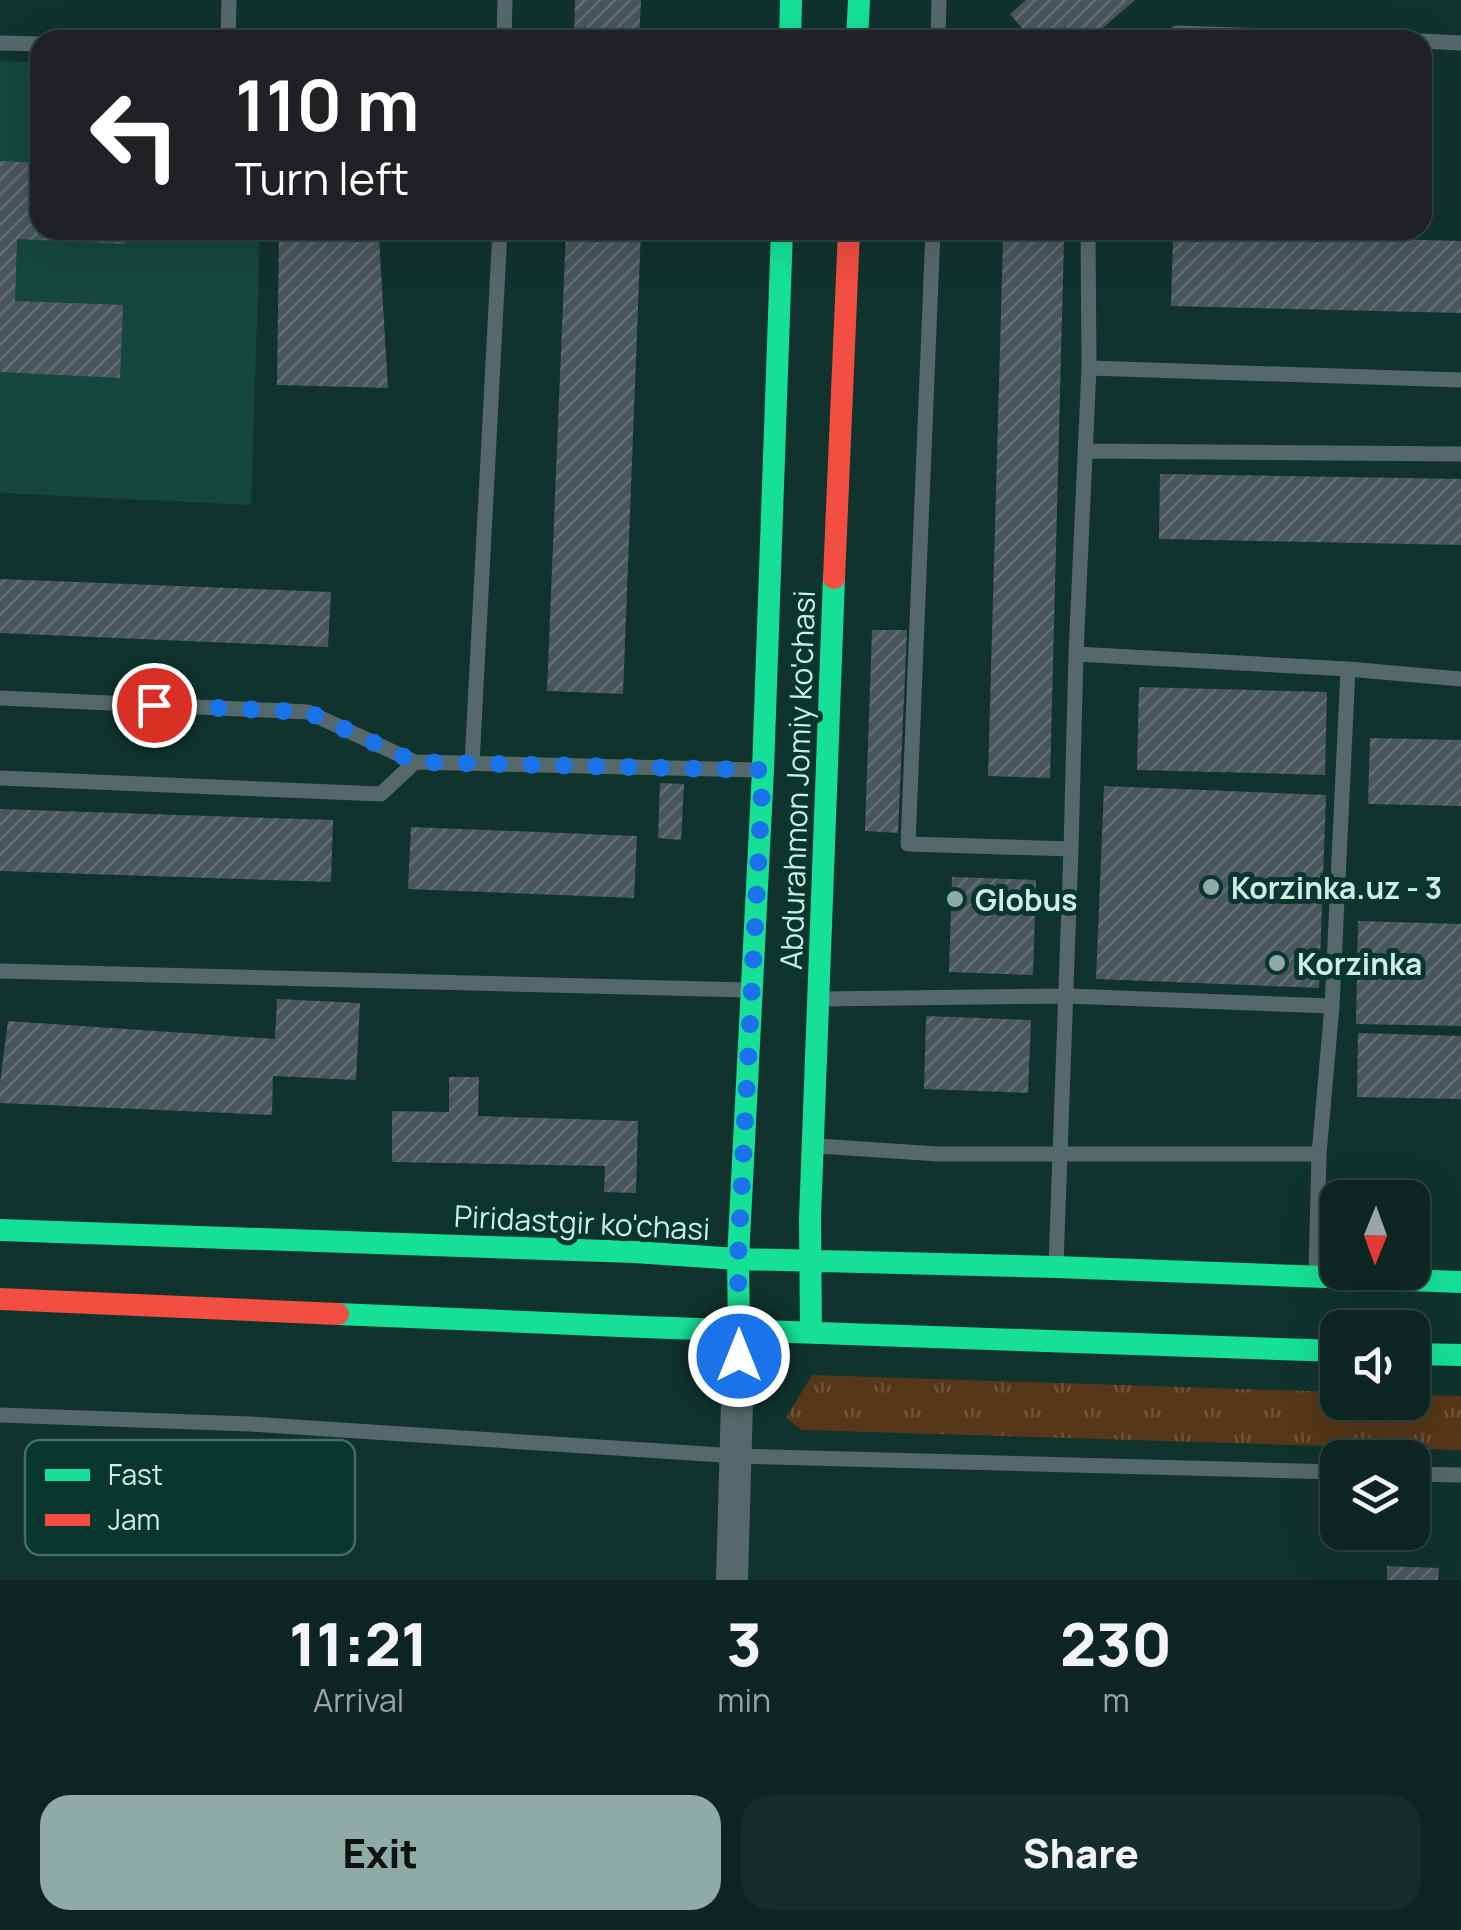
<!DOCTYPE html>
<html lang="en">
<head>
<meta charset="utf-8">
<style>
	body { margin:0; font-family:Manrope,sans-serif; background:#162e2a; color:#f1f3f6; height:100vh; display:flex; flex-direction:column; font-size:38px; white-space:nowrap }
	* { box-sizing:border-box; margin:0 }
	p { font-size:32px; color:#9aa5a5 }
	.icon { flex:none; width:55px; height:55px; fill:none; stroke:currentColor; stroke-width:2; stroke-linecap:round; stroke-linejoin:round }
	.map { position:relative; height:1580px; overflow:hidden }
	.side { display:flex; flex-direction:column; background:#0d2622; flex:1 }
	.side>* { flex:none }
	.banner { position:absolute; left:30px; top:30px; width:1402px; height:210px; border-radius:30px; box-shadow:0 10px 40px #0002,0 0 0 2px #2d4340; background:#202124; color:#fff; overflow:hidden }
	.needle { width:65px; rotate:181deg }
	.tools { position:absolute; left:1320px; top:1180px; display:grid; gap:20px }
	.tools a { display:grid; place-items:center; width:110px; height:110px; border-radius:20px; background:#0d2622; box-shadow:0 10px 40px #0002,0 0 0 2px #2d4340; font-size:50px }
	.pin { position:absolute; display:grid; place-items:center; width:85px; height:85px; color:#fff; margin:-42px; border:5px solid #fff; border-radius:50%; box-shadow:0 2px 10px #0007 }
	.me { position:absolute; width:110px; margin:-55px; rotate:0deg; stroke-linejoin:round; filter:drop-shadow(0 0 8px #0008) }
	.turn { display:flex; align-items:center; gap:35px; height:210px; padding:0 40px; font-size:45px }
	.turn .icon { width:130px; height:130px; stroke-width:2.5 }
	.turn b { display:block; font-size:70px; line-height:85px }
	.eta { display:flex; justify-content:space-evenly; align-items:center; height:170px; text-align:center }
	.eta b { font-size:60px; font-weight:800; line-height:70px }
	.button { display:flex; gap:20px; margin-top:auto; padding:20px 40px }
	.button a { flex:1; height:115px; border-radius:30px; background:#8eaba5; color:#111; font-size:40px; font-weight:800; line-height:115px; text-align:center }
	.button a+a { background:#162e2a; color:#f1f3f6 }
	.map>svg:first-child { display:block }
	.built { fill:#15473d }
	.grass { fill:url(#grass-tufts) }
	.building { fill:url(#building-hatch) }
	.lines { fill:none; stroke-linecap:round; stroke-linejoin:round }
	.lane { stroke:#56696a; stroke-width:15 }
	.street { stroke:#56696a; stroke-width:32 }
	.fast { stroke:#16e098; stroke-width:22 }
	.jam { stroke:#f24e42; stroke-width:22 }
	.route { stroke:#1a73e8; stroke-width:18; stroke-dasharray:0 32.4 }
	.poi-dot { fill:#8eaba5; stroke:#09362d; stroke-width:4 }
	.labels { text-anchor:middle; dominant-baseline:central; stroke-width:10; stroke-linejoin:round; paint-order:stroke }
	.street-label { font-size:30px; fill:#d1ece5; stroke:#09362d }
	.poi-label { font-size:30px; font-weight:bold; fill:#d1ece5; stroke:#09362d; text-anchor:start }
	.key { fill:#09362d; stroke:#456d64; stroke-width:2.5 }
	.key-label { font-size:28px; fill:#d1ece5 }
</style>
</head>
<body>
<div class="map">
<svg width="1461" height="1580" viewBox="0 0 1461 1580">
	<defs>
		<pattern id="grass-tufts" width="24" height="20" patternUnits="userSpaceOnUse" patternTransform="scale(2.5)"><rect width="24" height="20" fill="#56371a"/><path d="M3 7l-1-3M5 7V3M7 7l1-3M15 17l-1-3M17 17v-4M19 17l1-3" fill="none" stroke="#6d543b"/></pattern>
		<pattern id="building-hatch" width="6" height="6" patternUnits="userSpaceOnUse" patternTransform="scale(2.5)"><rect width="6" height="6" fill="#49565b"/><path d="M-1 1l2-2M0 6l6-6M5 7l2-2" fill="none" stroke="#626e72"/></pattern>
	</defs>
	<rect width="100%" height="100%" fill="#11332d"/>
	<path class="built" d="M0,61L40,63V230H260L251,505L0,493Z"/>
	<path class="grass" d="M812,1375L1337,1392L1338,1402H1412L1413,1395L1461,1396V1450L802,1430L786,1418Z"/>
	<path class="building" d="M575,0H641L639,40H574Z
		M1026,0H1135L1089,40H1032L1010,14Z
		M0,161L40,163V230H126L125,244L17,239L15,301L123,305L120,378L0,372Z
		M566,230H641L623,694L547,691Z
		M1173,233L1461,241V313L1171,306Z
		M279,234L379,238L388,388L277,385Z
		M1003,240L1064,241L1050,778L988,776Z
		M1160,474L1461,479V545L1159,539Z
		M0,579L331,592L328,647L0,633Z
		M872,630H907L898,833L865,831Z
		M1139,687L1327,692L1325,775L1137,770Z
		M1370,738L1461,740V806L1368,804Z
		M660,783L684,784L681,840L658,838Z
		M1104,786L1326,795L1319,988L1096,979Z
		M0,809L333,820L331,882L0,871Z
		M411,827L637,836L634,898L408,889Z
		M952,877L1036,880L1033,975L949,972Z
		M1358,921L1461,924V1026L1356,1024Z
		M277,999L360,1003L356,1080L273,1076L272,1115L0,1103V1083L8,1021L275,1039Z
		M926,1016L1031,1020L1028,1093L924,1089Z
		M1358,1033L1461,1036V1099L1357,1097Z
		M449,1077H479L478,1116L638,1121L636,1193L604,1192L605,1166L392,1162V1111L449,1112Z
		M1387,1566L1439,1568L1438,1580H1387Z"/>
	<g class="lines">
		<path class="lane" d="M228,40L229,0
			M504,40L505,0
			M938,40L939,0
			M1169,40L1177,33L1384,40
			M1422,41L1461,43
			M0,43L40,44
			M933,230L908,844L1071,849L1076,654L1089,368L1088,230
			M1089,368L1461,380
			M1085,451L1461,454
			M1076,654L1348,669L1461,679
			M0,698L308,712L415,762
			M472,763L500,230
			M0,778L381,794L415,762L758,770
			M0,971L746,990
			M821,999L1067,996L1332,1006
			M818,1146L938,1154H1319
			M1056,1265L1071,849
			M1316,1272L1319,1154L1332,1006L1348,669
			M0,1415L250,1424L737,1456L1338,1472
			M1412,1474L1461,1475"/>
		<path class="street" d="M732,1580L739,1330"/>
		<path class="fast" d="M790,40L791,0
			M857,40L859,0
			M0,1230L634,1252L738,1259L1056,1267L1461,1282
			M338,1314L643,1327L1338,1351
			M739,1330L738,1259L763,770L782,230
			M811,1332L810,1218L834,578
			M1412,1354L1461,1355"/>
		<path class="jam" d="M834,578L849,230
			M0,1299L338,1314"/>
	</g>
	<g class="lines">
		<path class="route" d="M154,705L308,712L415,762L763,770L738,1259L739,1356"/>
	</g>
	<g class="poi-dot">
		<circle cx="1211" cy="887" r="10"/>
		<circle cx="955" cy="899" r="10"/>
		<circle cx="1277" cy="963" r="10"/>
	</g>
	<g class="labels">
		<g class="street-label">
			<text transform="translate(797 780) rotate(-88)">Abdurahmon Jomiy ko'chasi</text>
			<text transform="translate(582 1222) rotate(3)">Piridastgir ko'chasi</text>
		</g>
		<g class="poi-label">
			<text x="1231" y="887">Korzinka.uz - 3</text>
			<text x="975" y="899">Globus</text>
			<text x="1297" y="963">Korzinka</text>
		</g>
	</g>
	<rect x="25" y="1440" width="330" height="115" rx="15" class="key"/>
	<rect x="45" y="1469" width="45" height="12" fill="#16e098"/>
	<rect x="45" y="1514" width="45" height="12" fill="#f24e42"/>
	<g class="key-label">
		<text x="108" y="1485">Fast</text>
		<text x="108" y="1530">Jam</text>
	</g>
</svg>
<div class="tools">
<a><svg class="needle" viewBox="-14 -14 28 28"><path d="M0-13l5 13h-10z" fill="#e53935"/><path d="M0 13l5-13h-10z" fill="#9aa5a5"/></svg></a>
<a><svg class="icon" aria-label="sound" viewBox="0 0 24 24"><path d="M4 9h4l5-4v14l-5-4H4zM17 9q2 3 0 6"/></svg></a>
<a><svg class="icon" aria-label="layers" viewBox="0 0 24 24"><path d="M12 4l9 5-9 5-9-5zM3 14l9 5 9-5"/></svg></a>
</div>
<div class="pin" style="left:154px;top:705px;background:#d93025"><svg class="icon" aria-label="arrive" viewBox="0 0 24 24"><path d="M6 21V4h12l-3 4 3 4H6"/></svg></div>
<svg class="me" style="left:739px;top:1356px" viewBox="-20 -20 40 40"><circle r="17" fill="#1a73e8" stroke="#fff" stroke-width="3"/><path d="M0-11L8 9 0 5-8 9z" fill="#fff"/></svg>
<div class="banner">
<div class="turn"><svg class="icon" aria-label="left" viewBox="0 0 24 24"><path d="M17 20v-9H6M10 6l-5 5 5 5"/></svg><div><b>110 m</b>Turn left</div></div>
</div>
</div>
<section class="side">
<div class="eta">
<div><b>11:21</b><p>Arrival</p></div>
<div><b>3</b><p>min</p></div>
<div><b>230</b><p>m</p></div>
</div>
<div class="button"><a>Exit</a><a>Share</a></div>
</section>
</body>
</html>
